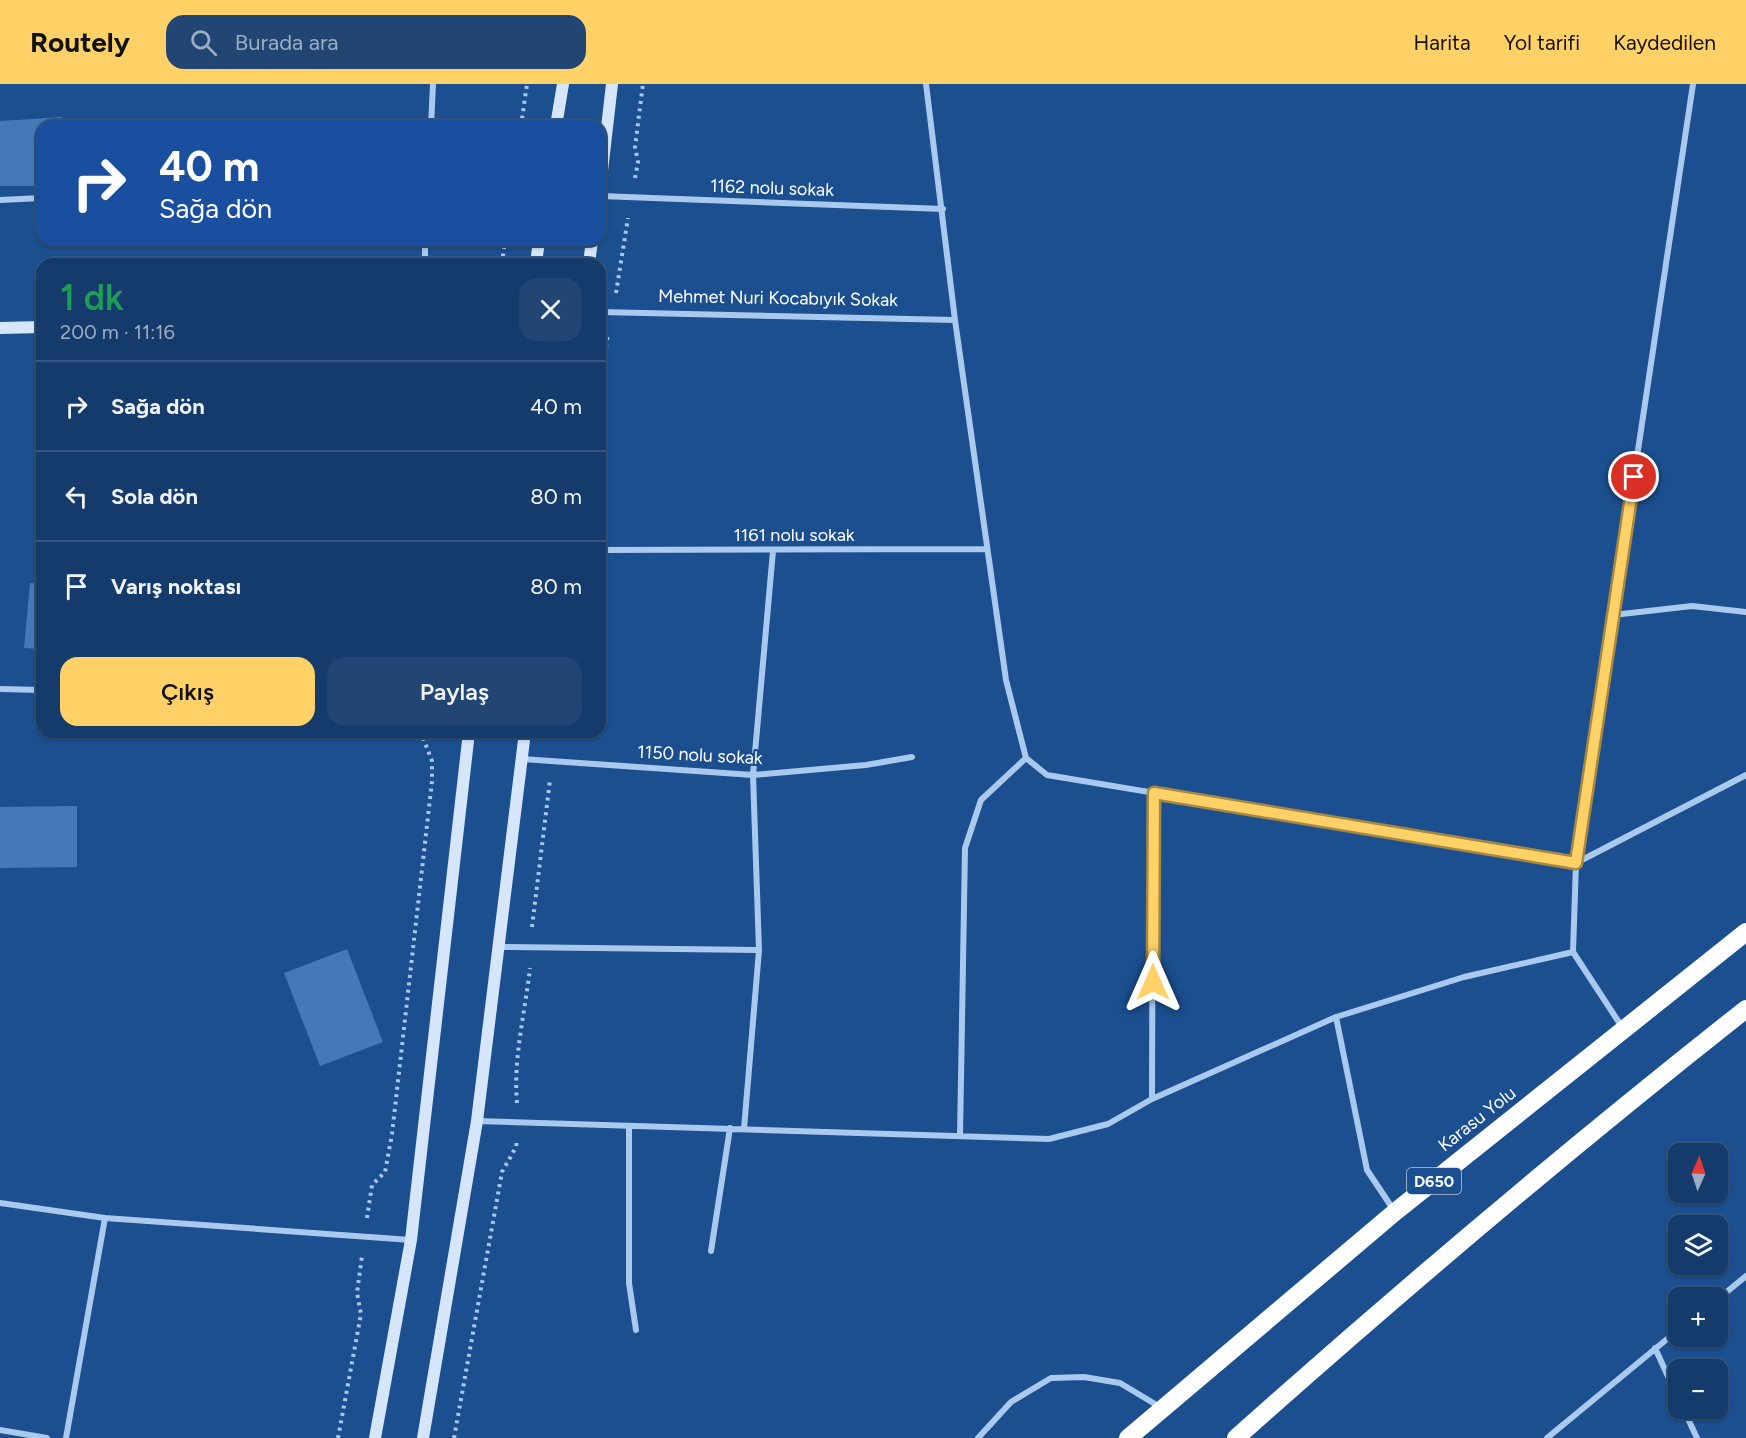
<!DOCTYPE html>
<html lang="tr">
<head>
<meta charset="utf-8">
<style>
	body { margin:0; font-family:Figtree,sans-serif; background:#214673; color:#f1f3f6; height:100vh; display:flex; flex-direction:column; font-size:22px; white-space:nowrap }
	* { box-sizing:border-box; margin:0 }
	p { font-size:20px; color:#9dadc1 }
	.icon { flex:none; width:33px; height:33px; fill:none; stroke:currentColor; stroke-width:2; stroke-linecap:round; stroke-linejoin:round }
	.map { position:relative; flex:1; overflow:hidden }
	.sheet { position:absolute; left:36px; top:174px; width:570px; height:480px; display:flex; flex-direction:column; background:#143b6b; border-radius:18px; box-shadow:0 2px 4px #0004,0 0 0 2px #33557e }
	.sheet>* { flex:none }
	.top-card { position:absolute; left:36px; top:36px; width:570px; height:126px; border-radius:18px; box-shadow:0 2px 4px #0004,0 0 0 2px #33557e; background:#1a4fa0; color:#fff; overflow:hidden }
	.needle { width:39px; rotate:3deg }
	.controls { position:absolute; left:1668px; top:1059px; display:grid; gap:12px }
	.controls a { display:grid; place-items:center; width:60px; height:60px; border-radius:12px; background:#143b6b; box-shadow:0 2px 4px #0004,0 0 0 2px #33557e; font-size:30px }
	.pin { position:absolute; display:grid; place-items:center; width:51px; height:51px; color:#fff; margin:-26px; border:3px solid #fff; border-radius:50%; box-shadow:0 2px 6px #0007 }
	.me { position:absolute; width:66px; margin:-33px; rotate:0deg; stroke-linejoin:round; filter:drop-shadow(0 0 4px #0008) }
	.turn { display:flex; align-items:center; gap:21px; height:126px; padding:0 24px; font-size:27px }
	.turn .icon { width:78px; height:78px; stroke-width:2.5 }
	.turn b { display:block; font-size:42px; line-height:51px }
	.round { display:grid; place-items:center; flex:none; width:63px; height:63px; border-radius:18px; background:#214673 }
	.headline { display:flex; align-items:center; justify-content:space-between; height:102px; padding:0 24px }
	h1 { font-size:36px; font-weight:600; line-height:45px; color:#1e9e55 }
	.action { display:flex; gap:12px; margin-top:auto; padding:12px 24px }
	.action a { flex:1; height:69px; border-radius:18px; background:#ffd166; color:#111; font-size:24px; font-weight:600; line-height:69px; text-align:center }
	.action a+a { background:#214673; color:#f1f3f6 }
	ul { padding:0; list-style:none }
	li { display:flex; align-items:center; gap:18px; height:90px; padding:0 24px; border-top:2px solid #33557e }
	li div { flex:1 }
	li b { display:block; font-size:22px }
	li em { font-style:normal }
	header { display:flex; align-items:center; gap:36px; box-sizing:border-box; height:84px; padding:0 30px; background:#ffd166; color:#111 }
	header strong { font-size:28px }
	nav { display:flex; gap:33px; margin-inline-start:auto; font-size:21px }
	.search { width:420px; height:54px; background:#214673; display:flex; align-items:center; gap:15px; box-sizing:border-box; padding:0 21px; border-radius:18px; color:#9dadc1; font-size:22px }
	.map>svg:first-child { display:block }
	.building { fill:#4478b7 }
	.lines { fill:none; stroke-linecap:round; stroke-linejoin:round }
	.path { stroke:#a9c9ee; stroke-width:4; stroke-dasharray:3 4.5; stroke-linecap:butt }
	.street { stroke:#a9c9ee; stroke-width:6 }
	.secondary { stroke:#d6e6fa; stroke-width:12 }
	.highway { stroke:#fff; stroke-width:18 }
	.route-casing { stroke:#a68842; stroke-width:15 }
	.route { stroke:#ffd166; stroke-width:10 }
	.labels { text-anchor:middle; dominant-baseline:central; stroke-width:4.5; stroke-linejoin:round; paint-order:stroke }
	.shield { fill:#1b4f8f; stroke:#bbcadd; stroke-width:1.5 }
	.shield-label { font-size:16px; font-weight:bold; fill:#fff }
	.street-label { font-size:18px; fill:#fff; stroke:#1b4f8f }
</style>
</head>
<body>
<header>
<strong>Routely</strong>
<div class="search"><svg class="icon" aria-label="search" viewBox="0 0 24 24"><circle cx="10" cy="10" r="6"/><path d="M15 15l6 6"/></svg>Burada ara</div>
<nav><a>Harita</a><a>Yol tarifi</a><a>Kaydedilen</a></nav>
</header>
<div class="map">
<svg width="1746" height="1354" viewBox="0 0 1746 1354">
	<rect width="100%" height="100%" fill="#1b4f8f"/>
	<path class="building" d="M62,33V42H42V102H0V37Z
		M30,499L42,500V565L24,564Z
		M77,722V783L0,784V723Z
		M347,865L383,958L320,982L284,889Z"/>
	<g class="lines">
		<path class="path" d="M521,42L527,0
			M635,94L638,78L635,63L643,0
			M502,180L505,156
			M616,209L628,134
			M600,308L608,249
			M532,843L550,696
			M517,1019C513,974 525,929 530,884
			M367,1134L372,1101L385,1088L392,1050L432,697V677L423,654L424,648
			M338,1354L361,1230L357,1209L362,1172
			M454,1354L502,1088L516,1063L517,1057"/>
		<path class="street" d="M926,0L955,236L1006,596L1026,674L1047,691L1576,779L1746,691
			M431,42L433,0
			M600,112L943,125
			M0,116L42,114
			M425,180V156
			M600,228L955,236
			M600,466L987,465
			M1613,531L1692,522L1746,528
			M0,605L42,606
			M522,675L753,691L866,681L912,673
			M500,863L759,866
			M1336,933L1367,1086L1393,1125
			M1622,943L1573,868L1576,779L1693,0
			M1152,1015L1153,709
			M477,1037L1049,1055L1108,1040L1152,1015L1336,933L1464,893L1573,868
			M629,1042V1199L636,1246
			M744,1045L759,866L753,691L773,467
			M960,1052L965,764L981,716L1026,674
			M0,1119L105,1134L411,1156
			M711,1167L730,1044
			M1718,1215L1746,1192
			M1655,1264L1678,1314
			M1683,1324L1697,1354
			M0,1346L47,1354
			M66,1354L105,1134
			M978,1354L1011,1318L1051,1294L1084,1293L1120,1299L1160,1323
			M1547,1354L1678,1246"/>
		<path class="secondary" d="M556,42L563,0
			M600,104L612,0
			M536,180L539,156
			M589,180L592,156
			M0,244L42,243
			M375,1354L411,1156L469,648
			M423,1354L477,1037L525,648"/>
		<path class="highway" d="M1128,1354L1395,1128L1746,848
			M1236,1354C1402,1206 1571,1063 1746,925"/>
	</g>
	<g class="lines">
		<g class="route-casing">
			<path id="route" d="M1153,898L1154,709L1576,779L1634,393"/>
		</g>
		<use href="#route" class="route"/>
	</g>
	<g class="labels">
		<rect class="shield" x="1407" y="1084" width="54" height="26" rx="4.5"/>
		<g class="shield-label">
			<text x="1434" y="1097">D650</text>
		</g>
		<g class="street-label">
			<text transform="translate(772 104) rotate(2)">1162 nolu sokak</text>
			<text transform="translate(778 214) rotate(1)">Mehmet Nuri Kocabıyık Sokak</text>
			<text x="794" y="451">1161 nolu sokak</text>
			<text transform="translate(700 671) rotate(3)">1150 nolu sokak</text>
			<text transform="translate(1477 1035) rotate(-38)">Karasu Yolu</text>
		</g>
	</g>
</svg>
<div class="controls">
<a><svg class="needle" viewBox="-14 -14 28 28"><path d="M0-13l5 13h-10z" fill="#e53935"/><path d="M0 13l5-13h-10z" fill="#9dadc1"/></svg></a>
<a><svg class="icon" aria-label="layers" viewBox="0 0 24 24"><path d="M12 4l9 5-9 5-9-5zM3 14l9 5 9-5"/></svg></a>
<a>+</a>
<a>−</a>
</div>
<div class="pin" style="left:1634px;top:393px;background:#d93025"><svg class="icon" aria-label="arrive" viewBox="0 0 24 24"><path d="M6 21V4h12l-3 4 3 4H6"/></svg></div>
<svg class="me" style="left:1153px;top:898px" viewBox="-20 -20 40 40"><path d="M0-17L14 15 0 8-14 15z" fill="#ffd166" stroke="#fff" stroke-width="4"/></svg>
<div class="top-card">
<div class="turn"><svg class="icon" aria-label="right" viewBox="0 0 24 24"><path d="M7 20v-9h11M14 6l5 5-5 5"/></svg><div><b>40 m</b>Sağa dön</div></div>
</div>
<section class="sheet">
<div class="headline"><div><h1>1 dk</h1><p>200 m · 11:16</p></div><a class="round"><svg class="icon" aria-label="close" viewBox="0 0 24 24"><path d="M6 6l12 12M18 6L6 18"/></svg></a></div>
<ul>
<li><svg class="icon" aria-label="right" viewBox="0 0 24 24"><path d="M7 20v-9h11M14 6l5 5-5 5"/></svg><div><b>Sağa dön</b></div><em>40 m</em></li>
<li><svg class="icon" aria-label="left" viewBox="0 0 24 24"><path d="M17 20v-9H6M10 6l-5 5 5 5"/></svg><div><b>Sola dön</b></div><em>80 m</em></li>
<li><svg class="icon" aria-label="arrive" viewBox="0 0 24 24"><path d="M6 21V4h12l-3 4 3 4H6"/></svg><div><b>Varış noktası</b></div><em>80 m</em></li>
</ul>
<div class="action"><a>Çıkış</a><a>Paylaş</a></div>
</section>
</div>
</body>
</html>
